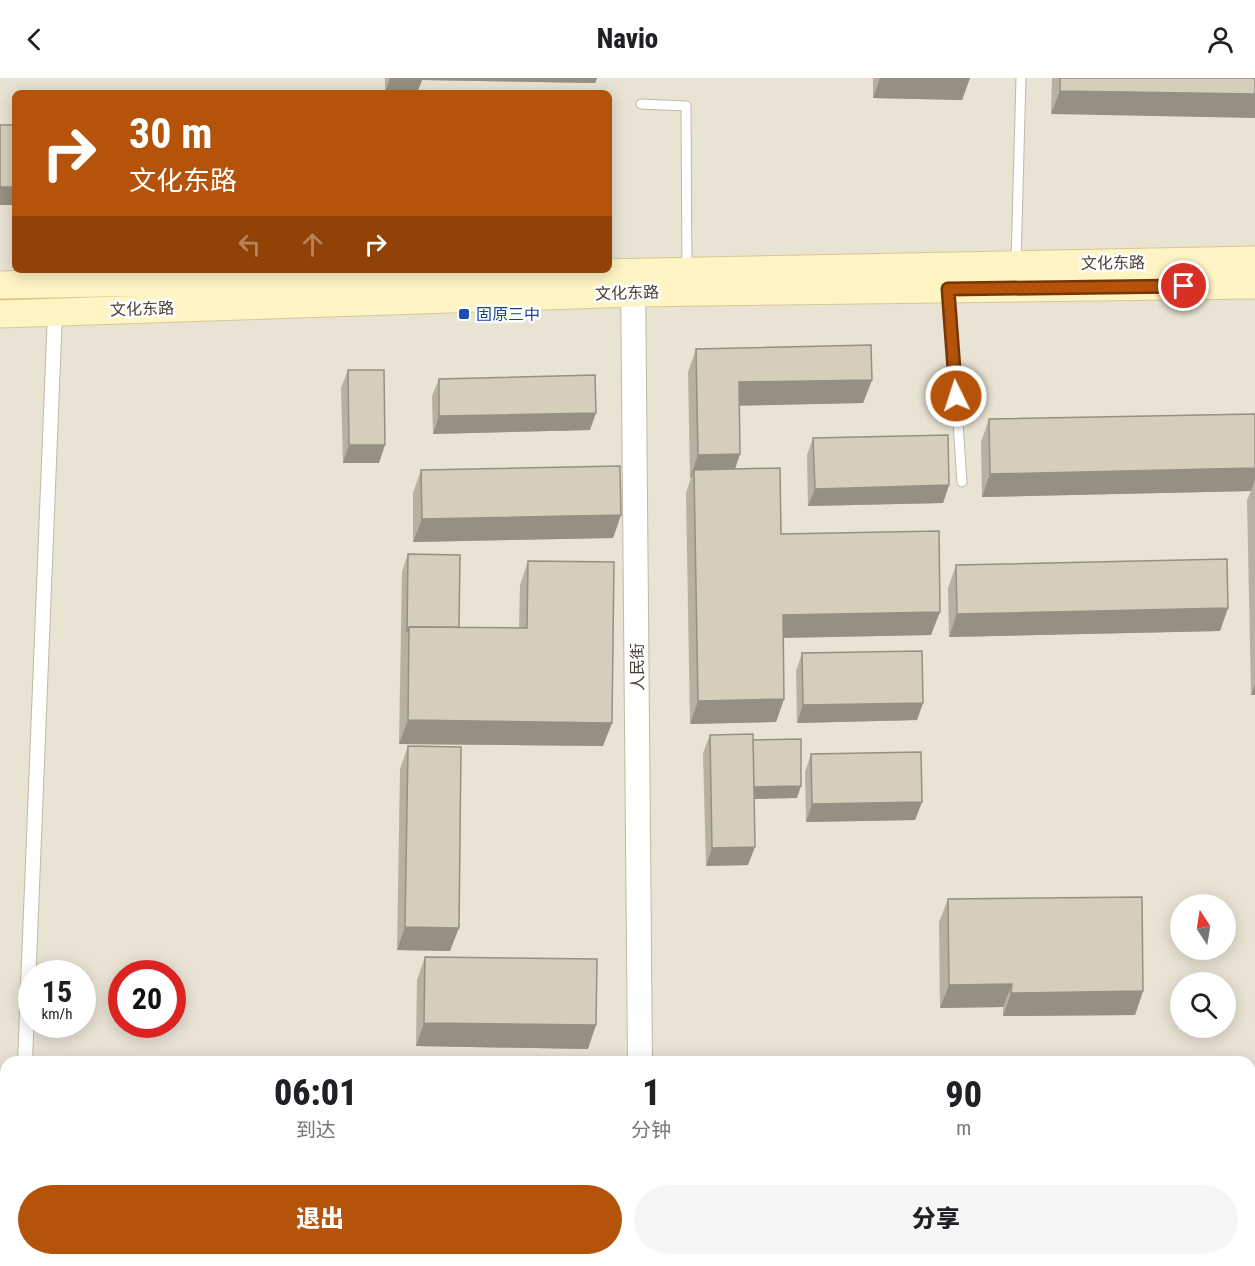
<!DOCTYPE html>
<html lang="zh">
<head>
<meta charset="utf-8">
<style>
	body { margin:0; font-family:"Roboto Condensed","Noto Sans SC",sans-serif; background:#f6f6f6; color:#202124; height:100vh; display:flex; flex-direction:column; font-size:22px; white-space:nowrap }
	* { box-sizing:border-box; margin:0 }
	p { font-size:20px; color:#757577 }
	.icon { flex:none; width:33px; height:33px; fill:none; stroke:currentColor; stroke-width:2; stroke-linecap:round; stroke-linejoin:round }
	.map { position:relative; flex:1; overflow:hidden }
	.panel { position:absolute; left:0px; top:978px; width:1256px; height:210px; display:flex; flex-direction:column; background:#fff; border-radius:18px 18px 0 0; box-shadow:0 3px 15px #0003 }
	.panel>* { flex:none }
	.banner { position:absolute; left:12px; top:12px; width:600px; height:183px; border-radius:9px; box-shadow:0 3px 15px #0003; background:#b45309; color:#fff; overflow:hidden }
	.needle { width:39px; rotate:348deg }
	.fabs { position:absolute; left:1170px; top:816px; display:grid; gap:12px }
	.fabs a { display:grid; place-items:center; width:66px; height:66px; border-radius:50%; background:#fff; box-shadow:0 3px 15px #0003; font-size:30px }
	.speed { position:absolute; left:18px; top:882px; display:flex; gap:12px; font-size:30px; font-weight:700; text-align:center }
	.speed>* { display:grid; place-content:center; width:78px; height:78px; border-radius:50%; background:#fff; box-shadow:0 3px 15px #0003; line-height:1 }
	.speed small { font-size:15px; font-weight:400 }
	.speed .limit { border:9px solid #d22; background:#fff; color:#111 }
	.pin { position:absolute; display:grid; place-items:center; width:51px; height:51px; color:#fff; margin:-26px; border:3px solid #fff; border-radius:50%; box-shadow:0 2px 6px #0007 }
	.me { position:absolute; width:66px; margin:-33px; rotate:356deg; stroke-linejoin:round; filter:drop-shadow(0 0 4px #0008) }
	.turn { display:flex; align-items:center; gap:21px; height:126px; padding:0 18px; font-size:27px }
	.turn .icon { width:78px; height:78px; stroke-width:2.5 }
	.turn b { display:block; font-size:42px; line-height:51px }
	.lanes { display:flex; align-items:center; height:57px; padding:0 18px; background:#0003; justify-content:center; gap:30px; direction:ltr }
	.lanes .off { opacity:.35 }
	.eta { display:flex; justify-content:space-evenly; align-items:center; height:102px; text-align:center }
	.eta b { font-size:36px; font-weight:800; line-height:42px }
	.action { display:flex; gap:12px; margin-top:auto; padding:12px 18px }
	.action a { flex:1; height:69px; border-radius:36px; background:#b45309; color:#fff; font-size:24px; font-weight:800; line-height:69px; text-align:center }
	.action a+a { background:#f6f6f6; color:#202124 }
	header { display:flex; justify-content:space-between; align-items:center; height:78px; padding:0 18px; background:#fff; font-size:27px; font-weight:800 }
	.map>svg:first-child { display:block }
	.residential { fill:#e8e3d3; fill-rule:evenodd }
	.education { fill:#eee7ce }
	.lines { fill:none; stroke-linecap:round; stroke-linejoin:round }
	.service-casing { stroke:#c0b9a7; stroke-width:11 }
	.pedestrian-casing { stroke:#c0b9a7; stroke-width:16 }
	.minor-casing { stroke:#c0b9a7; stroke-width:20 }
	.tertiary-casing { stroke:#c0b9a7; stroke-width:26 }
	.secondary-casing { stroke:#d7c892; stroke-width:29 }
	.service { stroke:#fff; stroke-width:9 }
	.pedestrian { stroke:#fff; stroke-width:14 }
	.minor { stroke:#fff; stroke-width:18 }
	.tertiary { stroke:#fff; stroke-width:24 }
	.secondary { stroke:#fff4c4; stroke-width:27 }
	.wall { fill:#b8b0a0 }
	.shaded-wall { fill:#969082 }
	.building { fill:#d6cdba; stroke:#969082; stroke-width:1.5 }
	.route-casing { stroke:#753606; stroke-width:15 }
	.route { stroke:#b45309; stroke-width:10 }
	.transit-dot { fill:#1a4fb4; stroke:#fff; stroke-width:2 }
	.labels { text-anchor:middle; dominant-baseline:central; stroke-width:5; stroke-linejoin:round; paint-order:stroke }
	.street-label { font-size:16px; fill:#474034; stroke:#fff }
	.transit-label { font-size:16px; fill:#164399; stroke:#fff; text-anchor:start }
</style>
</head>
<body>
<header><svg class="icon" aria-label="back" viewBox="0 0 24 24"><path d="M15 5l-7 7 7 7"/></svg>Navio<svg class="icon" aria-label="person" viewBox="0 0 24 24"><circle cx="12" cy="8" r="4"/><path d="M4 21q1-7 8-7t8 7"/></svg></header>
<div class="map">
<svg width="1255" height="1188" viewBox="0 0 1255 1188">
	<rect width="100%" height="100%" fill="#f4f0e5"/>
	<path class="residential" d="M0,0H1255V1188H0ZM15,15H609V192H15ZM1180,826H1226V872H1180ZM32,896H82V946H32ZM122,896H172V946H122ZM1180,904H1226V950H1180ZM6,984H1250V1182H6Z"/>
	<path class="education" d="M1250,1105H1255V1188H1190L1189,1182H1250Z"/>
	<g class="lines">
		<g class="service-casing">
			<path id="service" d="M641,26L686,28L687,191
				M1016,184L1021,0
				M949,213L962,404"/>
		</g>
		<g class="pedestrian-casing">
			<path id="pedestrian" d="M25,984L55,234"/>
		</g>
		<g class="minor-casing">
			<path id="minor" d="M1143,1188V1182"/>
		</g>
		<g class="tertiary-casing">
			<path id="tertiary" d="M633,196L640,984
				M0,1037H6
				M1250,1062H1255
				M624,1188L625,1182"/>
		</g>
		<g class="secondary-casing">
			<path id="secondary" d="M0,207L1255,182
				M0,236L634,215L1255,207"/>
		</g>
		<use href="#service" class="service"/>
		<use href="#pedestrian" class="pedestrian"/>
		<use href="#minor" class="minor"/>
		<use href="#tertiary" class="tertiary"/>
		<use href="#secondary" class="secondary"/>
	</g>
	<path class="wall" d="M385,0H597L595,5L422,2L417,15H385Z
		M873,0H970L962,22L873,20Z
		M1052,0H1255L1051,36Z
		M696,271L872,302L863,325L739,327L740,376L735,391L781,456L931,557L783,560L784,621L776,644L690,646L686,415L691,400H690L688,294Z
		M348,292L379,385H343L341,310Z
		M439,301L590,352L433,356L432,318Z
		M1255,336V617H1251L1247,422L1251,413L982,419L981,364L989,341Z
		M813,360L949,407L943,425L808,428L807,377Z
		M421,392L621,437L613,460L413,464V415Z
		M408,476L459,549L519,550L520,507L528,483L603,668L399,666L402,494Z
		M956,487L1228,530L1220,553L949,559L948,510Z
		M802,575L923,625L917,642L797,645L796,593Z
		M710,657L753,662L797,720L754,721L748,787L706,788L703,675Z
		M408,668L450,873L397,872L400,691Z
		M811,676L922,724L915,742L806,744L805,694Z
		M948,821L1143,913L1135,937L1003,938V929L940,930L939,844Z
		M425,879L588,971L416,968L417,902Z
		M110,1182H542V1188H110Z
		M701,1182H768L765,1188H701Z
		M942,1182H1104L1102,1188H942Z
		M1212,1182H1250L1255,1188H1212Z"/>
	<path class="shaded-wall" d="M390,0H597L595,5L422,2L417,15H385Z
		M880,0H970L962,22L873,20Z
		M1060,13L1255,16V40L1051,36Z
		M0,109H15V127H0Z
		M872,302L863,325L730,328L739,304Z
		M596,335L590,352L433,356L439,338Z
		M349,367H385L379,385H343Z
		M740,376L732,399L694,392L691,400H690L698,377Z
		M1255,390V401L1251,413L982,419L990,396Z
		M949,407L943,425L808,428L815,411Z
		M621,437L613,460L413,464L422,441Z
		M1228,530L1220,553L949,559L957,536Z
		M940,534L931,557L774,560L783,537Z
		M1255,606V617H1251Z
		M784,621L776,644L690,646L698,623Z
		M923,625L917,642L797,645L803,627Z
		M408,642L612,645L603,668L399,666Z
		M801,708L797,720L747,721L752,709Z
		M922,724L915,742L806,744L812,726Z
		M755,769L748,787L706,788L712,770Z
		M405,849L459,850L450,873L397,872Z
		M1012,906L1003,929L940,930L949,907Z
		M1143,913L1135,937L1003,938L1011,915Z
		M424,945L596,947L588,971L416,968Z
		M115,1182H410L408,1188H113Z
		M706,1182H768L765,1188H704Z
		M945,1182H1104L1102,1188H943Z"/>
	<path class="building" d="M1060,0H1255V16L1060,13Z
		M0,47H15V109H0Z
		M871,267L872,302L739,304L740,376L698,377L696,271Z
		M348,292H384L385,367H349Z
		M595,297L596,335L439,338V301Z
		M1255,336V390L990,396L989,341Z
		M948,357L949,407L815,411L813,360Z
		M620,388L621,437L422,441L421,392Z
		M780,390L781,456L939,453L940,534L783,537L784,621L698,623L694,392Z
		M408,476L460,477L459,549H409L407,554Z
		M1227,481L1228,530L957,536L956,487Z
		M528,483L614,484L612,645L408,642L409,549L527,550Z
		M922,573L923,625L803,627L802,575Z
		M753,656L755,769L712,770L710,657Z
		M801,661V708L754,709L753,662Z
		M408,668L461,669L459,850L405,849Z
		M921,674L922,724L812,726L811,676Z
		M1142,819L1143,913L1011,915L1012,906L949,907L948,821Z
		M425,879L597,881L596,947L424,945Z
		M1250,1131H1255V1188H1220V1182H1250Z
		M412,1182H542V1188H412Z
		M121,1187L189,1188H121Z"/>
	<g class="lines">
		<g class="route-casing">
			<path id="route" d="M956,318L948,211L1184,208"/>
		</g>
		<use href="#route" class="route"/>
	</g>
	<rect class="transit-dot" x="458" y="230" width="12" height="12" rx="3"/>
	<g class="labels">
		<g class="street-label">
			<text transform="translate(1113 185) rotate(-1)">文化东路</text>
			<text transform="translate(627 215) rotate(-2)">文化东路</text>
			<text transform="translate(142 231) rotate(-2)">文化东路</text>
			<text transform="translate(637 589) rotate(-90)">人民街</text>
		</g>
		<g class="transit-label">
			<text x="476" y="236">固原三中</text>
		</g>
	</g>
</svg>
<div class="fabs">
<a><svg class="needle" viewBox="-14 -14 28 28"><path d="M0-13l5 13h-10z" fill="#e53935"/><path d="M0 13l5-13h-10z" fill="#757577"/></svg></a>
<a><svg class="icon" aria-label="search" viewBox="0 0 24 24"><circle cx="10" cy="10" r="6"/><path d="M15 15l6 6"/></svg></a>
</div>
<div class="speed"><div>15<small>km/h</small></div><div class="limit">20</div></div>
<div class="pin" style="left:1184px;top:208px;background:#d93025"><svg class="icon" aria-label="arrive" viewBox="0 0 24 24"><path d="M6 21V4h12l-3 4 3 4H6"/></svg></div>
<svg class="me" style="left:956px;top:318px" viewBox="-20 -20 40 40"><circle r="17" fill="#b45309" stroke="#fff" stroke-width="3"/><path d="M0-11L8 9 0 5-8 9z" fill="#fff"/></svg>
<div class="banner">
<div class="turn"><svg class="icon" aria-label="right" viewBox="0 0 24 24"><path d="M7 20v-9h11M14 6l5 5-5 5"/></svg><div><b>30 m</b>文化东路</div></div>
<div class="lanes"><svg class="icon off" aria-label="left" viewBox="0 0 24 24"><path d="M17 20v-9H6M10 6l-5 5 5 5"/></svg><svg class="icon off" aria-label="ahead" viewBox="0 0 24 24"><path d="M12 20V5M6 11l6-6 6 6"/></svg><svg class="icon" aria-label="right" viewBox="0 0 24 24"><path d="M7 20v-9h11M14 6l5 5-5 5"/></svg></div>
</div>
<section class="panel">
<div class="eta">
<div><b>06:01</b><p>到达</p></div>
<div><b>1</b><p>分钟</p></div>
<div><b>90</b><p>m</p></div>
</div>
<div class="action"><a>退出</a><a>分享</a></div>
</section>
</div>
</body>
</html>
